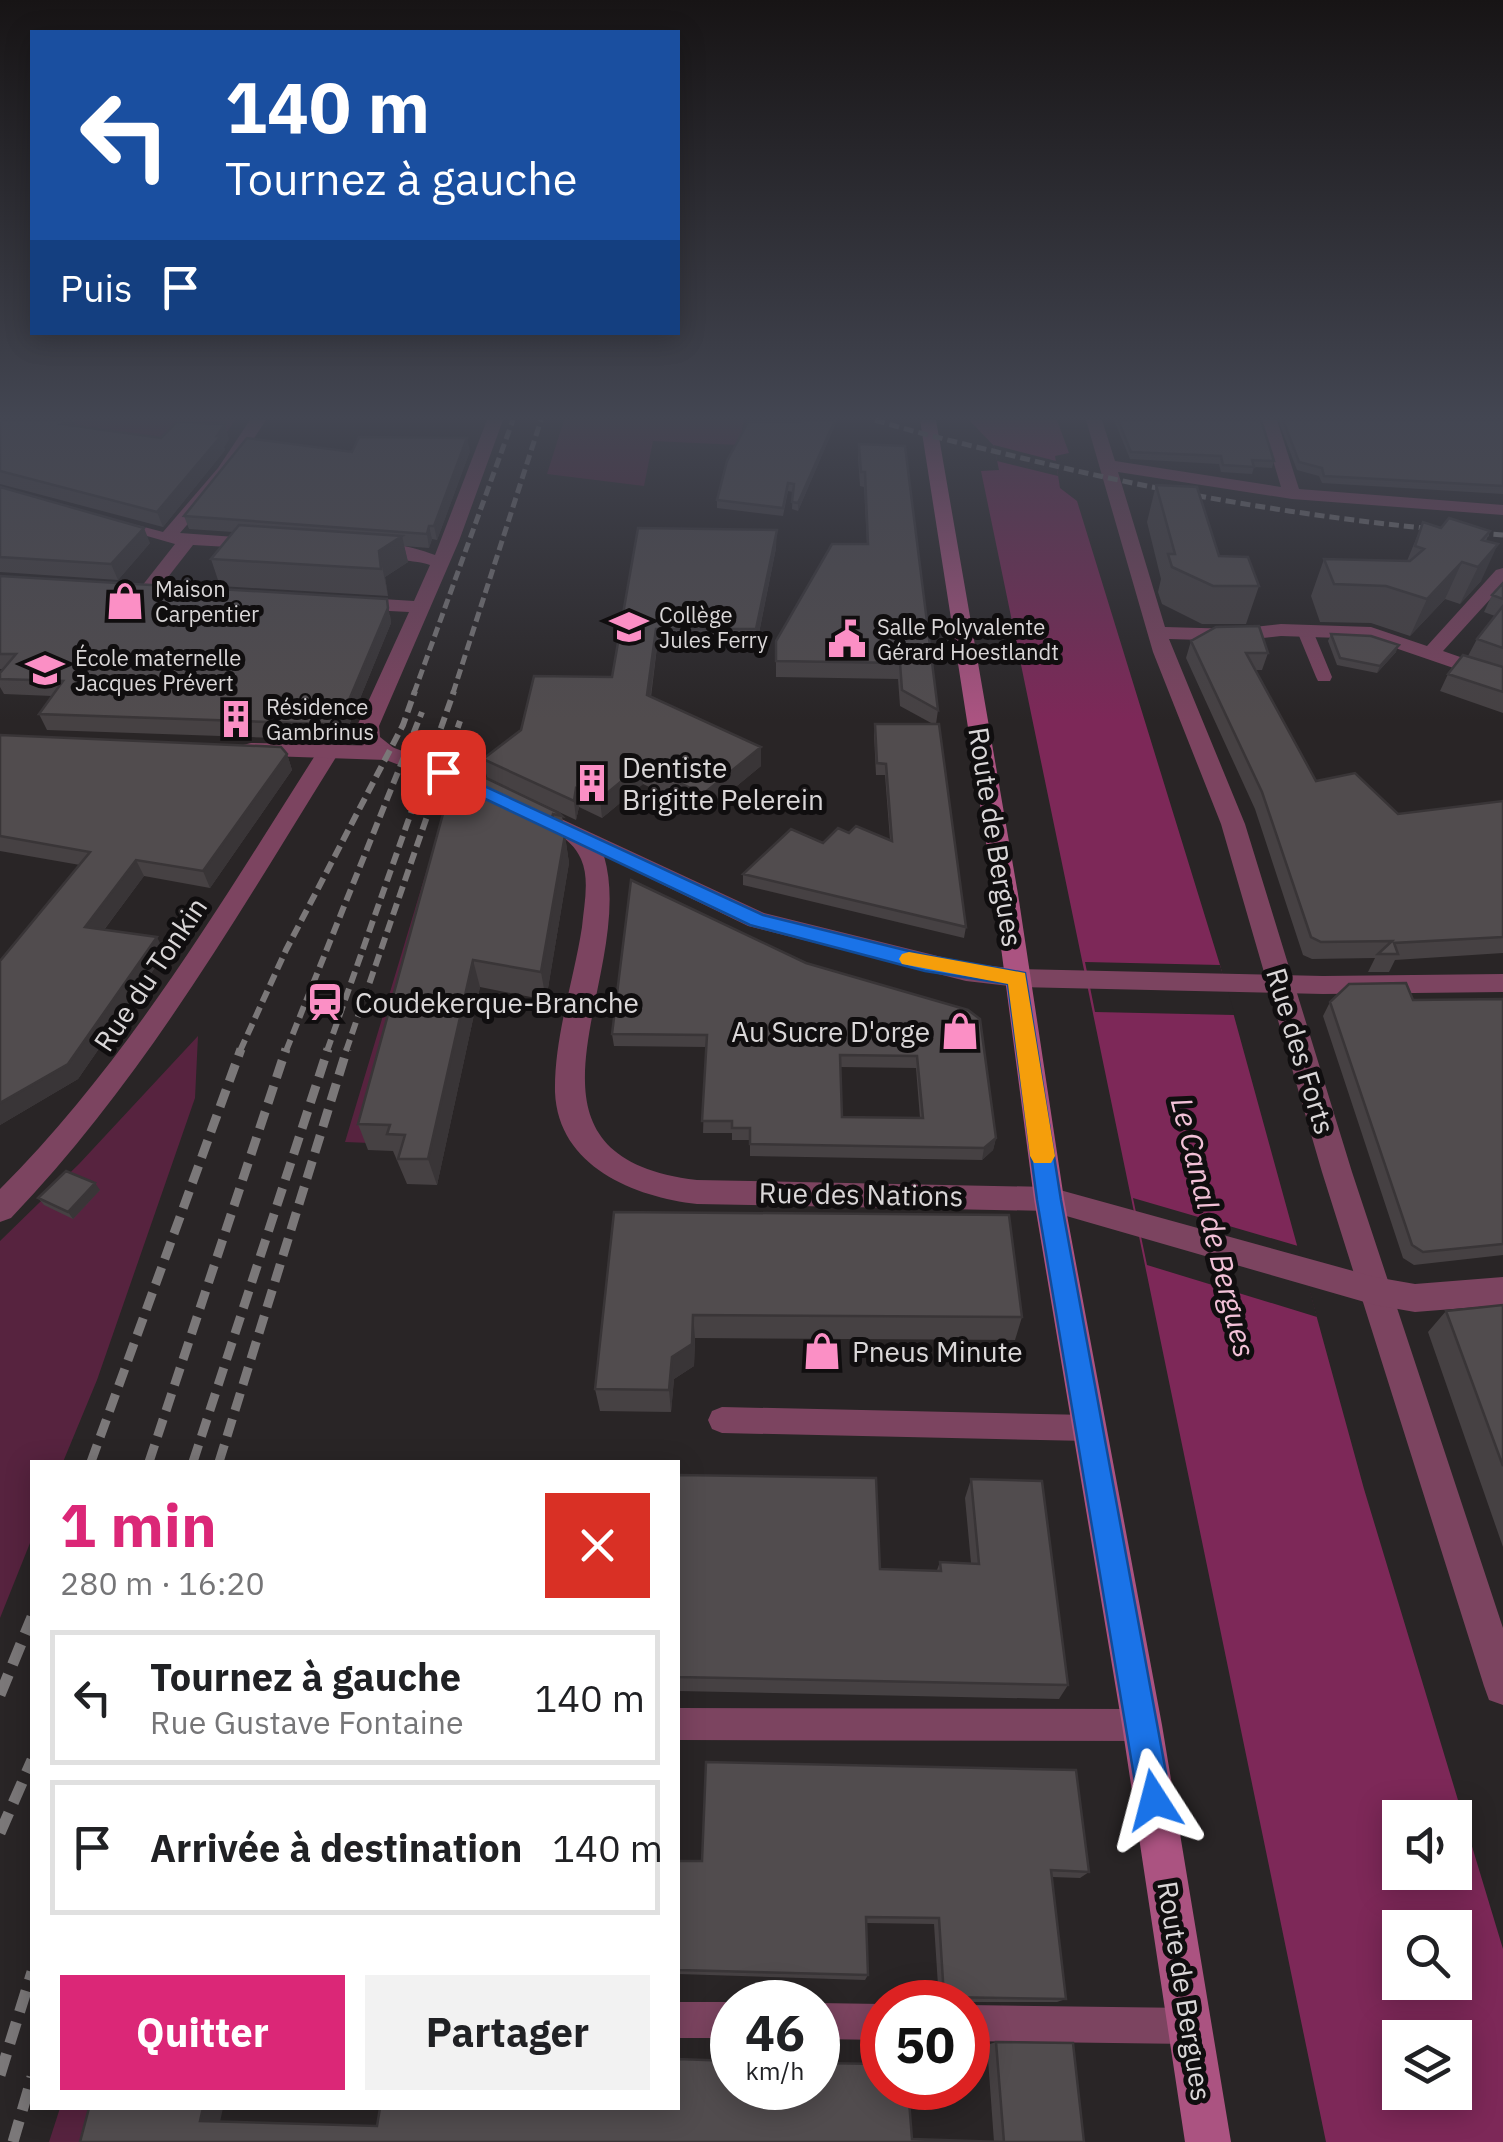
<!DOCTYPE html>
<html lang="fr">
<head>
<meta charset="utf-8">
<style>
	body { margin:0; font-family:"IBM Plex Sans",sans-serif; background:#f2f2f2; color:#202124; height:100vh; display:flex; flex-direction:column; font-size:38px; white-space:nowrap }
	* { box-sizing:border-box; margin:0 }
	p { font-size:32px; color:#757577 }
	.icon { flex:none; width:55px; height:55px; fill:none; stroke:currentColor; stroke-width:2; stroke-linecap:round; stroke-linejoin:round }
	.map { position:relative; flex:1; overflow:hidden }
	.drawer { position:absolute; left:30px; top:1460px; width:650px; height:650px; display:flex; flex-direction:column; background:#fff; border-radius:0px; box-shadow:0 5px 25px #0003 }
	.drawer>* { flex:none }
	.guide { position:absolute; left:30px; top:30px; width:650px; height:305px; border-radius:0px; box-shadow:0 5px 25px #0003; background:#1a4fa0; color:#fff; overflow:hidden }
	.controls { position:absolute; left:1382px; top:1800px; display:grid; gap:20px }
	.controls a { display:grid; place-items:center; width:90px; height:90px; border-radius:0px; background:#fff; box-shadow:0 5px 25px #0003; font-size:50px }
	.speed { position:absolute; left:710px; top:1980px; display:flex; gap:20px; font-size:50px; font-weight:700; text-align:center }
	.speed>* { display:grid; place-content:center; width:130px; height:130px; border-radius:50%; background:#fff; box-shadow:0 5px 25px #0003; line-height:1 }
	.speed small { font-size:25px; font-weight:400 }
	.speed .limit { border:15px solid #d22; background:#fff; color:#111 }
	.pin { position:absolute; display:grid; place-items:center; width:85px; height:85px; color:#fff; margin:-42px; border-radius:20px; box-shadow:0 5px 15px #0006 }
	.me { position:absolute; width:110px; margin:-55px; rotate:351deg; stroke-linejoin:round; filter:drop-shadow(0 0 8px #0008) }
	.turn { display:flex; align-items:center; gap:35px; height:210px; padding:0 30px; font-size:45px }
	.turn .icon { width:130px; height:130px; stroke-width:2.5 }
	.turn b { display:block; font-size:70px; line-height:85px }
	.then { display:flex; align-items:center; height:95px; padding:0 30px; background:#0003; gap:20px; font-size:38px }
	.round { display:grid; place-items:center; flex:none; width:105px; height:105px; border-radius:0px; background:#f2f2f2 }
	.headline { display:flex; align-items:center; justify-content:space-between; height:170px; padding:0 30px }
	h1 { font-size:60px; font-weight:800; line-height:75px; color:#db2777 }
	.cta { display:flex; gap:20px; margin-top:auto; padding:20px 30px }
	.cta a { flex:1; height:115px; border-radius:0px; background:#db2777; color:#fff; font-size:40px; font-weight:800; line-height:115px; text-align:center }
	.cta a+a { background:#f2f2f2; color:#202124 }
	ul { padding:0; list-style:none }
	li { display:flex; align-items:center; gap:30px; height:135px; margin:0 20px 15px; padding:0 10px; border:5px solid #e0e0e0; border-radius:0px }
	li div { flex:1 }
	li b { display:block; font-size:38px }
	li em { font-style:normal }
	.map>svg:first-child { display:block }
	.green { fill:#57233f }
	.water { fill:#7d2858; fill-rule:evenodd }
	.pier { fill:#292526 }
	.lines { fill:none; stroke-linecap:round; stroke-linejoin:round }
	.service { fill:#7c4460; fill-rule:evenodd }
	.minor { fill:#7c4460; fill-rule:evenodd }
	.tertiary { fill:#7c4460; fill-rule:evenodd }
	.secondary { fill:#ab5381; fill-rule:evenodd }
	.rail-far3 { stroke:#7b7879; stroke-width:5; stroke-dasharray:10 5; stroke-linecap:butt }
	.rail-far2 { stroke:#7b7879; stroke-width:6; stroke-dasharray:12 6; stroke-linecap:butt }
	.rail-far1 { stroke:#7b7879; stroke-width:9; stroke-dasharray:18 9; stroke-linecap:butt }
	.rail { stroke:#7b7879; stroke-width:11; stroke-dasharray:22 11; stroke-linecap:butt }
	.wall { fill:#464143; fill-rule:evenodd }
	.shaded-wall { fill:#393537 }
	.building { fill:#514c4e; stroke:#393537; stroke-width:2.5; fill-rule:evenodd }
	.route { fill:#1a73e8; stroke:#114b97; stroke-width:2.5 }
	.slow { fill:#f59e0b }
	.labels { text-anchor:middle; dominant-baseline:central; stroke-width:10; stroke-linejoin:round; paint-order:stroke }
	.far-poi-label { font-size:22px; fill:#dad7d8; stroke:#100e0f; text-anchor:start }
	.poi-label { font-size:28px; fill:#dad7d8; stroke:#100e0f; text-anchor:start }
	.street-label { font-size:28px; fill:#dad7d8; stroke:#100e0f }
	.water-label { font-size:30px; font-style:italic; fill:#f2c1d7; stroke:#100e0f }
</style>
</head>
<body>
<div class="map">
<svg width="1503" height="2142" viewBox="0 0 1503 2142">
	<rect width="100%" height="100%" fill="#292526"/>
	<path class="green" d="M59,420H235L223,438L159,461Z
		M564,420H744L739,445L653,441L644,486L547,474Z
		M444,864L370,1143L345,1142L427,869Z
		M198,1036L195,1098L97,1380L63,1462H32V1538L0,1618V1241L79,1164Z
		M60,2108H112L103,2142H49Z"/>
	<path class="water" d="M969,420H1057L1069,453L1055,456L1060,488L1077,501L1220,965L1364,1489L1503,1949V2142H1326L981,471L999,470L994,446ZM1400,1818H1455V1872H1400ZM1400,1928H1455V1982H1400ZM1400,2038H1455V2092H1400Z"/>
	<path class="pier" d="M994,445L1056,461L1058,476L997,461Z
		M1085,962L1220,965L1235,1015L1095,1012Z
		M1133,1198L1298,1246L1317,1317L1147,1265Z"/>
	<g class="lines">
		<path class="service" d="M1305,626L1313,631L1332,677L1330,681H1318L1316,677L1297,631Z
			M722,1407L1089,1415L1099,1419L1103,1428L1099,1437L1089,1441L722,1433L712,1429L708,1420L712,1411Z
			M678,1708L1142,1709L1153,1714L1158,1725L1153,1736L1142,1741L678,1740Z
			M678,2002H734L732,2038H678Z
			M818,2003L882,2004V2040L818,2039Z
			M968,2005L1190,2008L1203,2013L1208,2026L1203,2039L1190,2044L968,2041Z"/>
		<path class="minor" d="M250,420H266L230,475L180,533L264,539L273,544L264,549L193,545L154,595H140L138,591L175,544L105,524L114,519L163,532L218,468Z
			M487,420H503L459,541L379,726L380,737L400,753L397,758H381L362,745L357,726L409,612L351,609L342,603L351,597L414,601L430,565C410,558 379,562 363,550C380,537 416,548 435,555Z
			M1086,420H1102L1115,461L1281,487L1261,420H1277L1299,489L1503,505V515L1292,499L1118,472L1165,627L1236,629L1281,624L1371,627L1427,646L1496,570L1503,568V585L1443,651L1503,672V685L1369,639L1281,636L1236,641L1169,639L1245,824L1352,1172L1503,1628V1705L1489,1700L1484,1686L1322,1172L1221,824L1153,652Z
			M327,747L338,754C237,916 144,1079 11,1218L0,1222V1189C128,1061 219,906 316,754Z"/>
		<path class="tertiary" d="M251,743L389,746L494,785L497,790L486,797L478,795L386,760L243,755L240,750L243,745Z
			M529,804L764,913L966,963L1018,969L1323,976L1503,974V992L1323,994L1018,987L966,981L748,926L604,856C639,975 491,1155 697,1180L1049,1187L1375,1277L1415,1284L1503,1277V1305L1415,1312L1375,1305L1049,1211L697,1204C635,1197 558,1167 555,1092C554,1037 574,980 582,927C584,905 590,879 581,859C571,835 543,827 521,816L518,811Z"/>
		<path class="secondary" d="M920,420H936L1018,894L1064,1199L1162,1725L1231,2142H1185L1122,1725L1034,1199L994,894Z"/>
		<path class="rail-far3" d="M875,420C924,435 973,446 1022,458C1181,497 1340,523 1503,535
			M414,693L513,420
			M453,693L541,420"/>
		<path class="rail-far2" d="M240,1051L286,950L403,725L415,691
			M286,1051L422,712
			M327,1051L454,691
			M346,1051L460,721"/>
		<path class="rail-far1" d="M91,1462L241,1049
			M149,1462L286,1049
			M193,1462L328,1049
			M219,1462L347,1049"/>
		<path class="rail" d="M0,1695L32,1617
			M0,1833L32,1760
			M0,2075L32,1972
			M13,2142L32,2077"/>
	</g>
	<path class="wall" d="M0,420H73L76,426L161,438L229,439L224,447L225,450L163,527L0,484Z
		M800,420H837L798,511L792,509L793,492L788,491L783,516L717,508V500L800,422Z
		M1114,420H1261L1274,461L1272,468L1254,467L1252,474L1221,472L1219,464L1130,459Z
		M1278,420H1503V494L1322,483L1319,476L1297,470Z
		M859,444L938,710L936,724L966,927L964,938L743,885V874L849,833L890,840L885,775H876L874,735L875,724H933L900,706L898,679L776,677V641L867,544L864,487L860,486L858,458Z
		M470,451L437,540L432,539L429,548L404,546L408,562L385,577L388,596L220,586L211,559L233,532L189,529L184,516L352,452Z
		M1156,485L1219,556L1259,586L1246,624H1202L1162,604L1158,592L1161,579L1147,522Z
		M0,487L150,543L118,580L0,572Z
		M1423,522L1441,528L1490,531L1486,541L1481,581L1460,604L1445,599L1410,636L1371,623L1320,622L1311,596L1324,559L1407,561Z
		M638,528L776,548L756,648L657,647L651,697L761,747V766L704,813L643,784L602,818L579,807L576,820L487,778L483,759L612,677Z
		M0,576L390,615L391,623L345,735L334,740L47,730L39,714L52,696L4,694L0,687V673L3,669H0Z
		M1503,583V713L1440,691L1448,674L1484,662L1468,656L1477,639L1495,616L1484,612L1492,595Z
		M1331,634L1396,652L1377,673L1337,665L1328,641Z
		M1191,641L1268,653L1262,670H1256L1316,781L1398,814L1503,801V953L1395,960L1389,972H1368L1375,958L1312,959L1303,955L1255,809L1186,658Z
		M0,735L287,754L292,770L210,888L144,876L104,930L165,953L78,1079L0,1125V961L80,865L0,851Z
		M455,770L562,816L569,863L546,1000L480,987L437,1185L407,1184L393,1151L368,1150L358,1124Z
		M806,963L968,1010L996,1138L993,1150L982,1160L750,1156V1140H732V1133H703L706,1047L614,1046L612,1034ZM840,1067L916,1068L920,1118L842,1117Z
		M1503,999V1255L1414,1265L1403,1258L1323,1016L1330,1002Z
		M100,1190L73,1219L44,1205L38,1198Z
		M614,1212L1022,1317L1015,1340L695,1338L694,1366L674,1379L671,1412L600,1411L595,1389Z
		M1503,1305V1547L1428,1332L1446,1311Z
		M678,1475L880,1569L937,1570L940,1562L971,1563L965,1498L971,1479L1068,1685L1059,1699L678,1691Z
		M678,1861L1089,1872L1080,1878L1052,1877L1066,1999L1057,2002H966L939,2001L934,1924L866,1923L868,1975L865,1980L678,1974Z
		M996,2042L1084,2142H80L220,2122L994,2142L987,2045Z"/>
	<path class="shaded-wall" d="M59,420H73L77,430L67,439Z
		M835,420H837L798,511V503Z
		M225,424L229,439L224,447L225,450L163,527L157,512Z
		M467,438L470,451L437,540L434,526Z
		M429,526L432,539L429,548L427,534Z
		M144,528L150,543L118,580L111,564Z
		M777,530L776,548L756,648V629Z
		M402,536L408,562L385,577L388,596L379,551Z
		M1498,544L1481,581L1460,604L1478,567Z
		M1462,562L1445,599L1410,636L1427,599Z
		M387,599L391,623L345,735L334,740L329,724Z
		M656,629L657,647L648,714L647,695Z
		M1399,645L1396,652L1377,673L1380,666Z
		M761,747V766L704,813L703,794Z
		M287,754L292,770L210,888L203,871Z
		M641,765L643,784L602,818L600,799Z
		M576,788L579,807L576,820L574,801Z
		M553,814L557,842L549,827Z
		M565,835L569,863L546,1000L541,972Z
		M136,860L144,876L94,943L85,927Z
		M157,937L165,953L78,1079L0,1125V1103Z
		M473,960L480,987L437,1185L428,1159Z
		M996,1138L993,1150L982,1160L984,1148Z
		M95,1183L100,1190L73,1219L68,1212Z
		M693,1315L695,1338L694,1366L674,1379L671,1412L669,1390L672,1357Z
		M203,2108H223L220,2122L200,2121Z"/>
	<path class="building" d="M0,420H67L61,424L161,438L177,422L225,424L217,436H221L157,512L0,471Z
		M800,420H835L798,503L792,502L794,484L788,483L783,508L717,500L727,461L748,422H800Z
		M1118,420H1261L1274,461L1252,460L1254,467L1223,465L1221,456L1131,452Z
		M1283,420H1503V486L1324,476L1322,468L1299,462Z
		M359,437L467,438L434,526H429L427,534L184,516L247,438L352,452Z
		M859,444L905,446L938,710L902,690L900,663L776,661V641L832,544H868L865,472H861Z
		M1156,485L1197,487L1219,556L1248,557L1259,586H1213L1172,567L1168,554H1175Z
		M0,487L144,528L111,564L0,557Z
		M1449,518L1490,531L1482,540L1498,544L1478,567L1462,562L1427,599L1386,586L1334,584L1324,559L1410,561L1424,549L1415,546L1423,522L1441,528Z
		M239,525L402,536L379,551L381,569L211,559Z
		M638,528L777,530L756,629H656L647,695L761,747L703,794L641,765L600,799L576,788L574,801L483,759L521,730L534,676L612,677Z
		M0,576L387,599L388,608L341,719L329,724L39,714L63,681L0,679V673L16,654H0Z
		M1503,583V599L1492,595Z
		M1503,606V648L1477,639Z
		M1259,626L1268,653H1246L1316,781L1355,773L1398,814L1503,801V937L1394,943L1398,954H1378L1392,941L1321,942L1311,937L1262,792L1191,641L1216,627Z
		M1331,634L1371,636L1399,645L1380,666L1340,658Z
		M1463,655L1503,667V692L1448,674Z
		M875,724H939L966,927L743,874L791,829L823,843L838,828L849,833L856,826L892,841L886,764L877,763Z
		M0,735L281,747L287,754L203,871L136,860L85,927L157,937L68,1064L0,1103V961L90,852L0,836Z
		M461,766L559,813L562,816L553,814L549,827L565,835L541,972L473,960L428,1159H398L405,1135L387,1134L390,1125L358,1124L455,770Z
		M631,880L806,963L968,1010L980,1019L996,1138L984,1148L750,1144V1128H732V1121H702L707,1035L612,1034ZM840,1055L917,1056L923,1118L842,1117Z
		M1406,983L1413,1000L1503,999V1244L1423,1252L1412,1245L1330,1002L1349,984Z
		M66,1171L95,1183L68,1212L38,1198Z
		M614,1212L1009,1215L1022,1317L693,1315L692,1344L672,1357L669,1390L595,1389Z
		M1503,1305V1466L1446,1311Z
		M678,1475L876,1478L880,1569L941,1571L940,1562L979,1564L971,1479L1042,1481L1068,1685L678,1677Z
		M706,1762L1076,1770L1089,1872L1051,1870L1066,1999L944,1997L939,1918L866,1917L868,1975L678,1970V1861H702Z
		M996,2042L1073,2043L1084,2142H80L89,2108H203L200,2121L377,2126L380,2108H678V2059L732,2061V2088H818V2063L882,2064V2088H908L912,2139L1004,2142Z"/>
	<linearGradient id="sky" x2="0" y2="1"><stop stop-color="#171415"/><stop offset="0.58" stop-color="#434652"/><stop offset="1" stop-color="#434652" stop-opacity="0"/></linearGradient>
	<rect width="1503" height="720" fill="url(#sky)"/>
	<path class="route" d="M443,767L763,915L925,955L1025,973L1061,1200L1171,1800L1166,1812L1154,1817L1143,1812L1138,1800L1037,1200L1008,984L925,971L750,925L437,776V768Z"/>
	<path class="slow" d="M909,952L1025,973L1055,1156L1051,1163H1034L1030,1156L1008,984L902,964L899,959L902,954Z"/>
	<defs>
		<g id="shop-bare" transform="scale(3)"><path d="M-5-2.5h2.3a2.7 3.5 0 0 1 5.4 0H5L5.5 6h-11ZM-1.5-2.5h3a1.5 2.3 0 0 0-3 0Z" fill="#fb8fc5" stroke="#100e0f" stroke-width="2.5" paint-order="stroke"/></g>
		<g id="school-bare" transform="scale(3)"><path d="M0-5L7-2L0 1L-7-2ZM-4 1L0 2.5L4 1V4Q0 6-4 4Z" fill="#fb8fc5" stroke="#100e0f" stroke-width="2.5" paint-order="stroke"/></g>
		<g id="civic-bare" transform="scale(3)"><path d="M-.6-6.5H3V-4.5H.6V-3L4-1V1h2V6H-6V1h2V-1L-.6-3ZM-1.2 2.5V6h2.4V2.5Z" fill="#fb8fc5" stroke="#100e0f" stroke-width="2.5" paint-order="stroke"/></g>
		<g id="building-bare" transform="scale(3)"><path d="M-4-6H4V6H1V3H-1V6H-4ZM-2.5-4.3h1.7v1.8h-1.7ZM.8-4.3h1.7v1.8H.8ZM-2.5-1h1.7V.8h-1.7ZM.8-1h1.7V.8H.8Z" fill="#fb8fc5" stroke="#100e0f" stroke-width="2.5" paint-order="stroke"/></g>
		<g id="station-bare" transform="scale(3)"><path d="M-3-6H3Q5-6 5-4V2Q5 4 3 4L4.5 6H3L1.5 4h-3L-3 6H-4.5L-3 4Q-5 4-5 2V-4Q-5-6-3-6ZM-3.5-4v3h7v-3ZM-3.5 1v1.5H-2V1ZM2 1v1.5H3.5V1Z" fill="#fb8fc5" stroke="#100e0f" stroke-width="2.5" paint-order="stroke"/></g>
	</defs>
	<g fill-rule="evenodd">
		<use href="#shop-bare" x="125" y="601"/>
		<use href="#school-bare" x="629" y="627"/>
		<use href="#civic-bare" x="847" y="639"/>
		<use href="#school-bare" x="45" y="670"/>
		<use href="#building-bare" x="236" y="719"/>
		<use href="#building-bare" x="592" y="783"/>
		<use href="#station-bare" x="325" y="1002"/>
		<use href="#shop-bare" x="960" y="1031"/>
		<use href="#shop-bare" x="822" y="1351"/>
	</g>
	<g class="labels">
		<g class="far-poi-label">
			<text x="155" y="588">Maison<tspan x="155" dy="25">Carpentier</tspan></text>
			<text x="659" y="614">Collège<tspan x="659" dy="25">Jules Ferry</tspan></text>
			<text x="877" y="626">Salle Polyvalente<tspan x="877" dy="25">Gérard Hoestlandt</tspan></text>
			<text x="75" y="657">École maternelle<tspan x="75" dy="25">Jacques Prévert</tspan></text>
			<text x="266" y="706">Résidence<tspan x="266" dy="25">Gambrinus</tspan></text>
		</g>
		<g class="poi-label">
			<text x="622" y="767">Dentiste<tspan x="622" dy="32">Brigitte Pelerein</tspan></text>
			<text x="355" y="1002">Coudekerque-Branche</text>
			<text x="930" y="1031" text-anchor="end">Au Sucre D'orge</text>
			<text x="852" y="1351">Pneus Minute</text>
		</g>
		<g class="street-label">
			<text transform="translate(996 837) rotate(81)">Route de Bergues</text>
			<text transform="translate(150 974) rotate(-56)">Rue du Tonkin</text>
			<text transform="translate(1301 1051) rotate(73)">Rue des Forts</text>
			<text transform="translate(861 1194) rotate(1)">Rue des Nations</text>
			<text transform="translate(1185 1991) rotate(81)">Route de Bergues</text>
		</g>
		<g class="water-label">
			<text transform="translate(1214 1227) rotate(76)">Le Canal de Bergues</text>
		</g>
	</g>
</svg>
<div class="controls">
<a><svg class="icon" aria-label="sound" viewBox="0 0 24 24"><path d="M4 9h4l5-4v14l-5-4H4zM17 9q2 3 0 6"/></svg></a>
<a><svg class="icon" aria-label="search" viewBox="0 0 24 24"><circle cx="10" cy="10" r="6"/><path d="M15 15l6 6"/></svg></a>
<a><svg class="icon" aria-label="layers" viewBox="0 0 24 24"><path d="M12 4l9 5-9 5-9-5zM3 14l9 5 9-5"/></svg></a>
</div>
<div class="speed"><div>46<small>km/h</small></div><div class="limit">50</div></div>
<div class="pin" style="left:443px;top:772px;background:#d93025"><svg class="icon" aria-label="arrive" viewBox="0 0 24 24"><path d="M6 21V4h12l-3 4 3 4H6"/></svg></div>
<svg class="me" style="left:1154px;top:1800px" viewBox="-20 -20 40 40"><path d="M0-17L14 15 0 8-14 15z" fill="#1a73e8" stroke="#fff" stroke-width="4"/></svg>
<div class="guide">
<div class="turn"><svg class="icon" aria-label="left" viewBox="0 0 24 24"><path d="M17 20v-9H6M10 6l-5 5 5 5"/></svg><div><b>140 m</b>Tournez à gauche</div></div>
<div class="then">Puis<svg class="icon" aria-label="arrive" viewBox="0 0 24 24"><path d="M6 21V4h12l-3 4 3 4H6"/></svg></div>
</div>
<section class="drawer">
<div class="headline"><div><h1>1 min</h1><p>280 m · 16:20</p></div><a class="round" style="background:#d93025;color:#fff"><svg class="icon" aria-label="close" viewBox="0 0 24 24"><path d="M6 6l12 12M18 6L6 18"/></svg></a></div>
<ul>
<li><svg class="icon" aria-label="left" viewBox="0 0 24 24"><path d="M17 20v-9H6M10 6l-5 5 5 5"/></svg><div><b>Tournez à gauche</b><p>Rue Gustave Fontaine</p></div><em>140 m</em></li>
<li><svg class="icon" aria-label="arrive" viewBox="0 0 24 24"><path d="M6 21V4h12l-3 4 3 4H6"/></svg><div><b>Arrivée à destination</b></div><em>140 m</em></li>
</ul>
<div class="cta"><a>Quitter</a><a>Partager</a></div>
</section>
</div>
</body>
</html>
